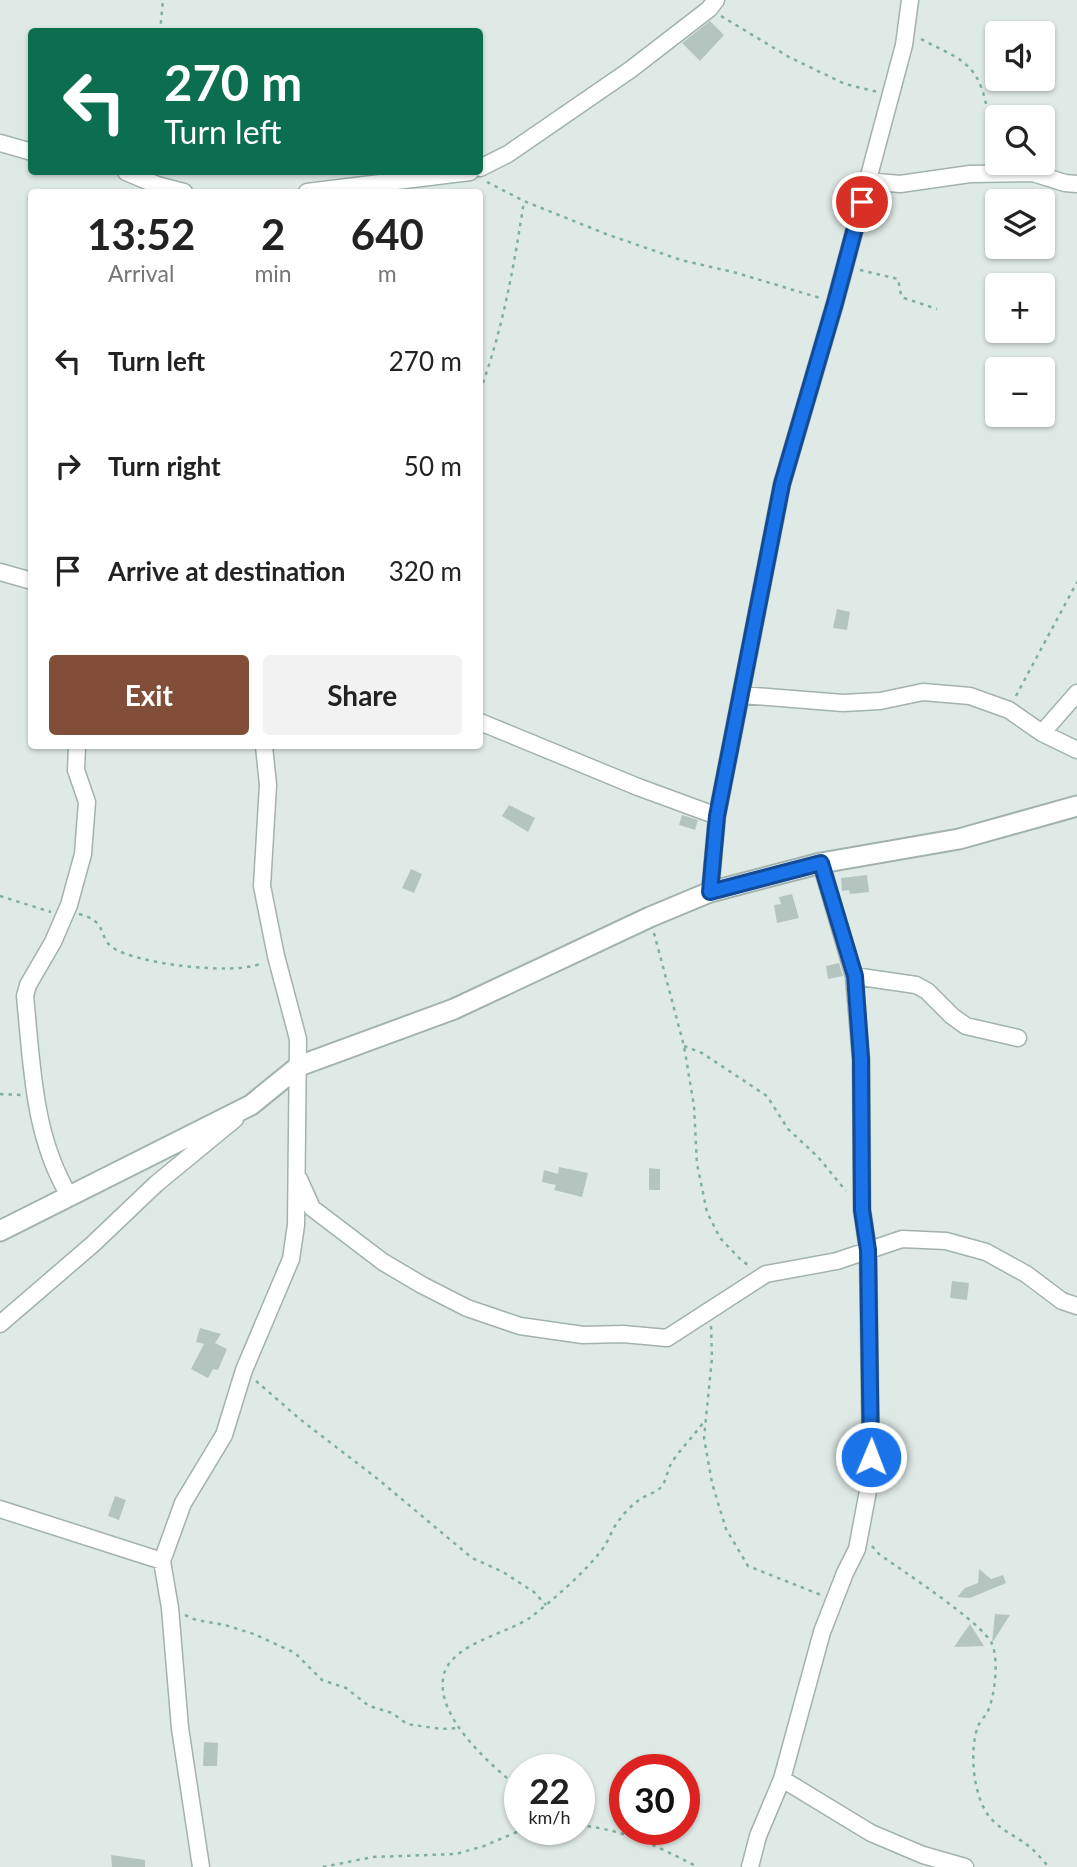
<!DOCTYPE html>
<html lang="en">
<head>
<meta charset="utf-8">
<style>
	body { margin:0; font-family:Lato,sans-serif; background:#f2f2f2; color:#222; height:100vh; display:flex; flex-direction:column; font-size:26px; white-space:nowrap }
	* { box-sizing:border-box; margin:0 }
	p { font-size:23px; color:#767676 }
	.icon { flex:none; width:38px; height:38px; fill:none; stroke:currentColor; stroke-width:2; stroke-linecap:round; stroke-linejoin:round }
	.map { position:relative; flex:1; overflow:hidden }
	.details { position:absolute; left:28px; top:189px; width:455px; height:560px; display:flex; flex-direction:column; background:#fff; border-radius:7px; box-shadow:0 2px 5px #0004 }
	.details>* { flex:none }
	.top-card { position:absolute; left:28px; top:28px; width:455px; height:147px; border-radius:7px; box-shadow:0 2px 5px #0004; background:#0b6e4f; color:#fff; overflow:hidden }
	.controls { position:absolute; left:985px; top:21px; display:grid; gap:14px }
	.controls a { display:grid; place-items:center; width:70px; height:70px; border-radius:7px; background:#fff; box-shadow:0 2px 5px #0004; font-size:35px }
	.speed { position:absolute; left:504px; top:1754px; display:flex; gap:14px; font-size:35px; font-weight:700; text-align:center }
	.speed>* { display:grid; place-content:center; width:91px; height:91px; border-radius:50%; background:#fff; box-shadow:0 2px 5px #0004; line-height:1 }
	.speed small { font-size:18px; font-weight:400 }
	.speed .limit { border:10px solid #d22; background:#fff; color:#111 }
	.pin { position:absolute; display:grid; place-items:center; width:60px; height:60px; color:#fff; margin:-30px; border:4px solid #fff; border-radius:50%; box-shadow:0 2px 7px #0007 }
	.me { position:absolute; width:77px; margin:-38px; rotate:1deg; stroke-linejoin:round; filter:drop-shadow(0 0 5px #0008) }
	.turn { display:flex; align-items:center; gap:24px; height:147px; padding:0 21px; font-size:32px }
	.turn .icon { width:91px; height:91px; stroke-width:2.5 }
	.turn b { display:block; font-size:49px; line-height:60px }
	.eta { display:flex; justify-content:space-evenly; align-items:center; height:119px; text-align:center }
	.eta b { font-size:42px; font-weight:700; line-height:49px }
	.action { display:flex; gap:14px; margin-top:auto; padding:14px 21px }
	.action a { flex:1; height:80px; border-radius:7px; background:#804e39; color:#fff; font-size:28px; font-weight:700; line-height:80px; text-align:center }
	.action a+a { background:#f2f2f2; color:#222 }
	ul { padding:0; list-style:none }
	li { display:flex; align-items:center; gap:21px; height:105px; padding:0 21px }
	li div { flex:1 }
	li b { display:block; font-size:26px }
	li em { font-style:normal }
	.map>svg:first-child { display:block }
	.building { fill:#b4c5bf }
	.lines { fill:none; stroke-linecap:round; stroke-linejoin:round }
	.minor-casing { stroke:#a2b2ad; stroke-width:19 }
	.tertiary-casing { stroke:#a2b2ad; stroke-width:23 }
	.path { stroke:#7faea2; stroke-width:2.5; stroke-dasharray:3.5 5; stroke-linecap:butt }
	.minor { stroke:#fff; stroke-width:16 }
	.tertiary { stroke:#fff; stroke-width:19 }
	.route-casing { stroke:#114b97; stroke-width:18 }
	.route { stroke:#1a73e8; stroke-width:12 }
</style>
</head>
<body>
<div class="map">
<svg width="1077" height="1867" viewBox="0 0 1077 1867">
	<rect width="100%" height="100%" fill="#dfeae6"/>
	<path class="building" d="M710,21L724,35L700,61L682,43Z
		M837,609L850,612L847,630L833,628Z
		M509,805L535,818L528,832L502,816Z
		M682,815L698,820L695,830L679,825Z
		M411,869L422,874L414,893L402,888Z
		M867,875L869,892L850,894L849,890L842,891L841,878Z
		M792,894L799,918L777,923L774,905L781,904L779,897Z
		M839,963L843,976L828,979L826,966Z
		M559,1167L588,1173L582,1197L554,1190L556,1185L542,1182L544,1170L558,1174Z
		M649,1168L660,1169V1190H649Z
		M952,1281L969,1283L967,1300L950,1298Z
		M200,1328L221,1334L215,1343L227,1349L218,1370L213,1369L208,1378L191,1369L204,1344L196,1342Z
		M115,1496L126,1500L119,1520L108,1516Z
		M979,1569L991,1579L1003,1575L1006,1583L970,1598L957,1597L965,1588L978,1583Z
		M995,1614L1010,1615L992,1643Z
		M970,1624L984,1646L954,1647Z
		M204,1742L218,1743L217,1766H203Z
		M111,1855L145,1860V1867H112Z"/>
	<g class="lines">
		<g class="minor-casing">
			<path id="minor" d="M0,143L32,152
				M480,168L508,154L630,70L709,9L716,0
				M126,172L157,185L184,192
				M867,181L900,184L970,174L1033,173L1065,183L1077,184
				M307,192L470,172
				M0,572L32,581
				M742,695L843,703L880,701L923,692L970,696L1009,710L1042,733L1077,750
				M480,722L638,787L717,816
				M1042,733L1077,693
				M710,892L717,816L782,484L835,303L904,45L910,0
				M854,976L916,985L927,991L952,1016L966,1026L1018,1038
				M299,1179L312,1208L383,1262L422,1285L467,1308L520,1326L583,1335L623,1334L667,1338L766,1274L837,1261L902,1239L946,1241L986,1252L1026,1274L1062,1301L1077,1306
				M70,1197C33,1137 32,1065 25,996L28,985L53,942L69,905L83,854L87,802L76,770L77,746
				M0,1324L93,1244L156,1184L235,1119
				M0,1509L162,1561
				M782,1779L871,1833L923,1855L965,1867
				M201,1867L180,1728L170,1608L162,1561L183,1503L224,1435L244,1370L291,1259L296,1225L298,1039L276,956L262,886L268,785L264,746
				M750,1867L758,1836L782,1779L822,1632L845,1573L857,1549L871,1475L868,1250L862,1210L861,1059L854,976L821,863"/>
		</g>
		<g class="tertiary-casing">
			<path id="tertiary" d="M0,1231L251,1105L299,1066L454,1009L650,917L710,892L821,863L959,839L1077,806"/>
		</g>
		<path class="path" d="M721,16L789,57L845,84L878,92
			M160,32L163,0
			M921,39C954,57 976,60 985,100C988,112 990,126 998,136
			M487,182L524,201L606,234L681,260L737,273L820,298
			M860,270L898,279L901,295L904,298L937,309
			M480,391C503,329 514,266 524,201
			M1016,696L1077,582
			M0,896L51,912
			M79,914C108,921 98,937 112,947C134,964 237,976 262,963
			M654,933L684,1046L694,1106L697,1164L707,1212L720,1238L741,1260L751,1267
			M684,1046L702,1053L767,1096L788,1129L818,1157L846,1191
			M0,1094L21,1095
			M711,1326L712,1358L704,1438L712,1483L726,1529L748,1566L821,1595
			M256,1381L301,1420L379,1480L472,1558L503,1572L534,1592L546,1605
			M872,1546L879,1554C901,1570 983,1623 992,1644C999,1660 995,1697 987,1713C984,1717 980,1722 978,1726C969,1750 973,1794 988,1815C999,1830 1017,1836 1031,1848C1037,1853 1043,1861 1049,1867
			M185,1615L196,1620L225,1625L254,1634L295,1653L322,1680L346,1688L369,1706L392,1713L407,1724L441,1729L459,1728
			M520,1789C491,1765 433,1716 444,1674C453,1643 507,1634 531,1617C552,1601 585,1572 601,1551C609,1541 612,1528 620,1519C625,1512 632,1505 639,1500C645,1495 657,1493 662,1486C667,1479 667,1470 672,1462C682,1447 695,1435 705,1420
			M579,1825C629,1831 654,1845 698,1867
			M323,1867L373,1857L456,1854L484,1846L524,1829"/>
		<use href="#minor" class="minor"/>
		<use href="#tertiary" class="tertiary"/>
	</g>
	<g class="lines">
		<g class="route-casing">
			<path id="route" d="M862,202L835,303L782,484L717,816L710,892L821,863L855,976L861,1059L862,1210L868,1250L871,1457"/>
		</g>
		<use href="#route" class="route"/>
	</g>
</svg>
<div class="controls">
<a><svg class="icon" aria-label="sound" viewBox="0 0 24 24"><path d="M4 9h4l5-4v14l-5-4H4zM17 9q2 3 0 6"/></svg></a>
<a><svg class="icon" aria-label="search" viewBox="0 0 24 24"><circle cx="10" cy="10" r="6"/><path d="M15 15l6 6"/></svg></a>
<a><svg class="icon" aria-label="layers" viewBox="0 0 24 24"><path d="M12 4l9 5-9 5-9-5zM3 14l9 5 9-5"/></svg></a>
<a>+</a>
<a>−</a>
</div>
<div class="speed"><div>22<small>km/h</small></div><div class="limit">30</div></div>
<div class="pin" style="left:862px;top:202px;background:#d93025"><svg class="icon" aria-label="arrive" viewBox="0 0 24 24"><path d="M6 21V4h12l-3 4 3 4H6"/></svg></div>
<svg class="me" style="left:871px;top:1457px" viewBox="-20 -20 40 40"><circle r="17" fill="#1a73e8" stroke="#fff" stroke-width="3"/><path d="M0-11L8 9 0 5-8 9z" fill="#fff"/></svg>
<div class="top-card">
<div class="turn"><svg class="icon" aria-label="left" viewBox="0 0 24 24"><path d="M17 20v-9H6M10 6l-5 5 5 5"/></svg><div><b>270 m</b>Turn left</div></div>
</div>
<section class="details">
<div class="eta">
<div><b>13:52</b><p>Arrival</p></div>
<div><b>2</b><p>min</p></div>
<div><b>640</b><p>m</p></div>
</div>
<ul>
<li><svg class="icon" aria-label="left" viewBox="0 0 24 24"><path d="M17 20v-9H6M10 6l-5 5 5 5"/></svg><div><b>Turn left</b></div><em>270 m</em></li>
<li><svg class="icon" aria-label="right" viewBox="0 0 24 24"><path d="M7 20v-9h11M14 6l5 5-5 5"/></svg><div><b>Turn right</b></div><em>50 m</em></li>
<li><svg class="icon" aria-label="arrive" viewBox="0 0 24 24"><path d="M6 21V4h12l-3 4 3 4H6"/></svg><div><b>Arrive at destination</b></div><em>320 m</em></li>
</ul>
<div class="action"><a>Exit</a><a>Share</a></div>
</section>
</div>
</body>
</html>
